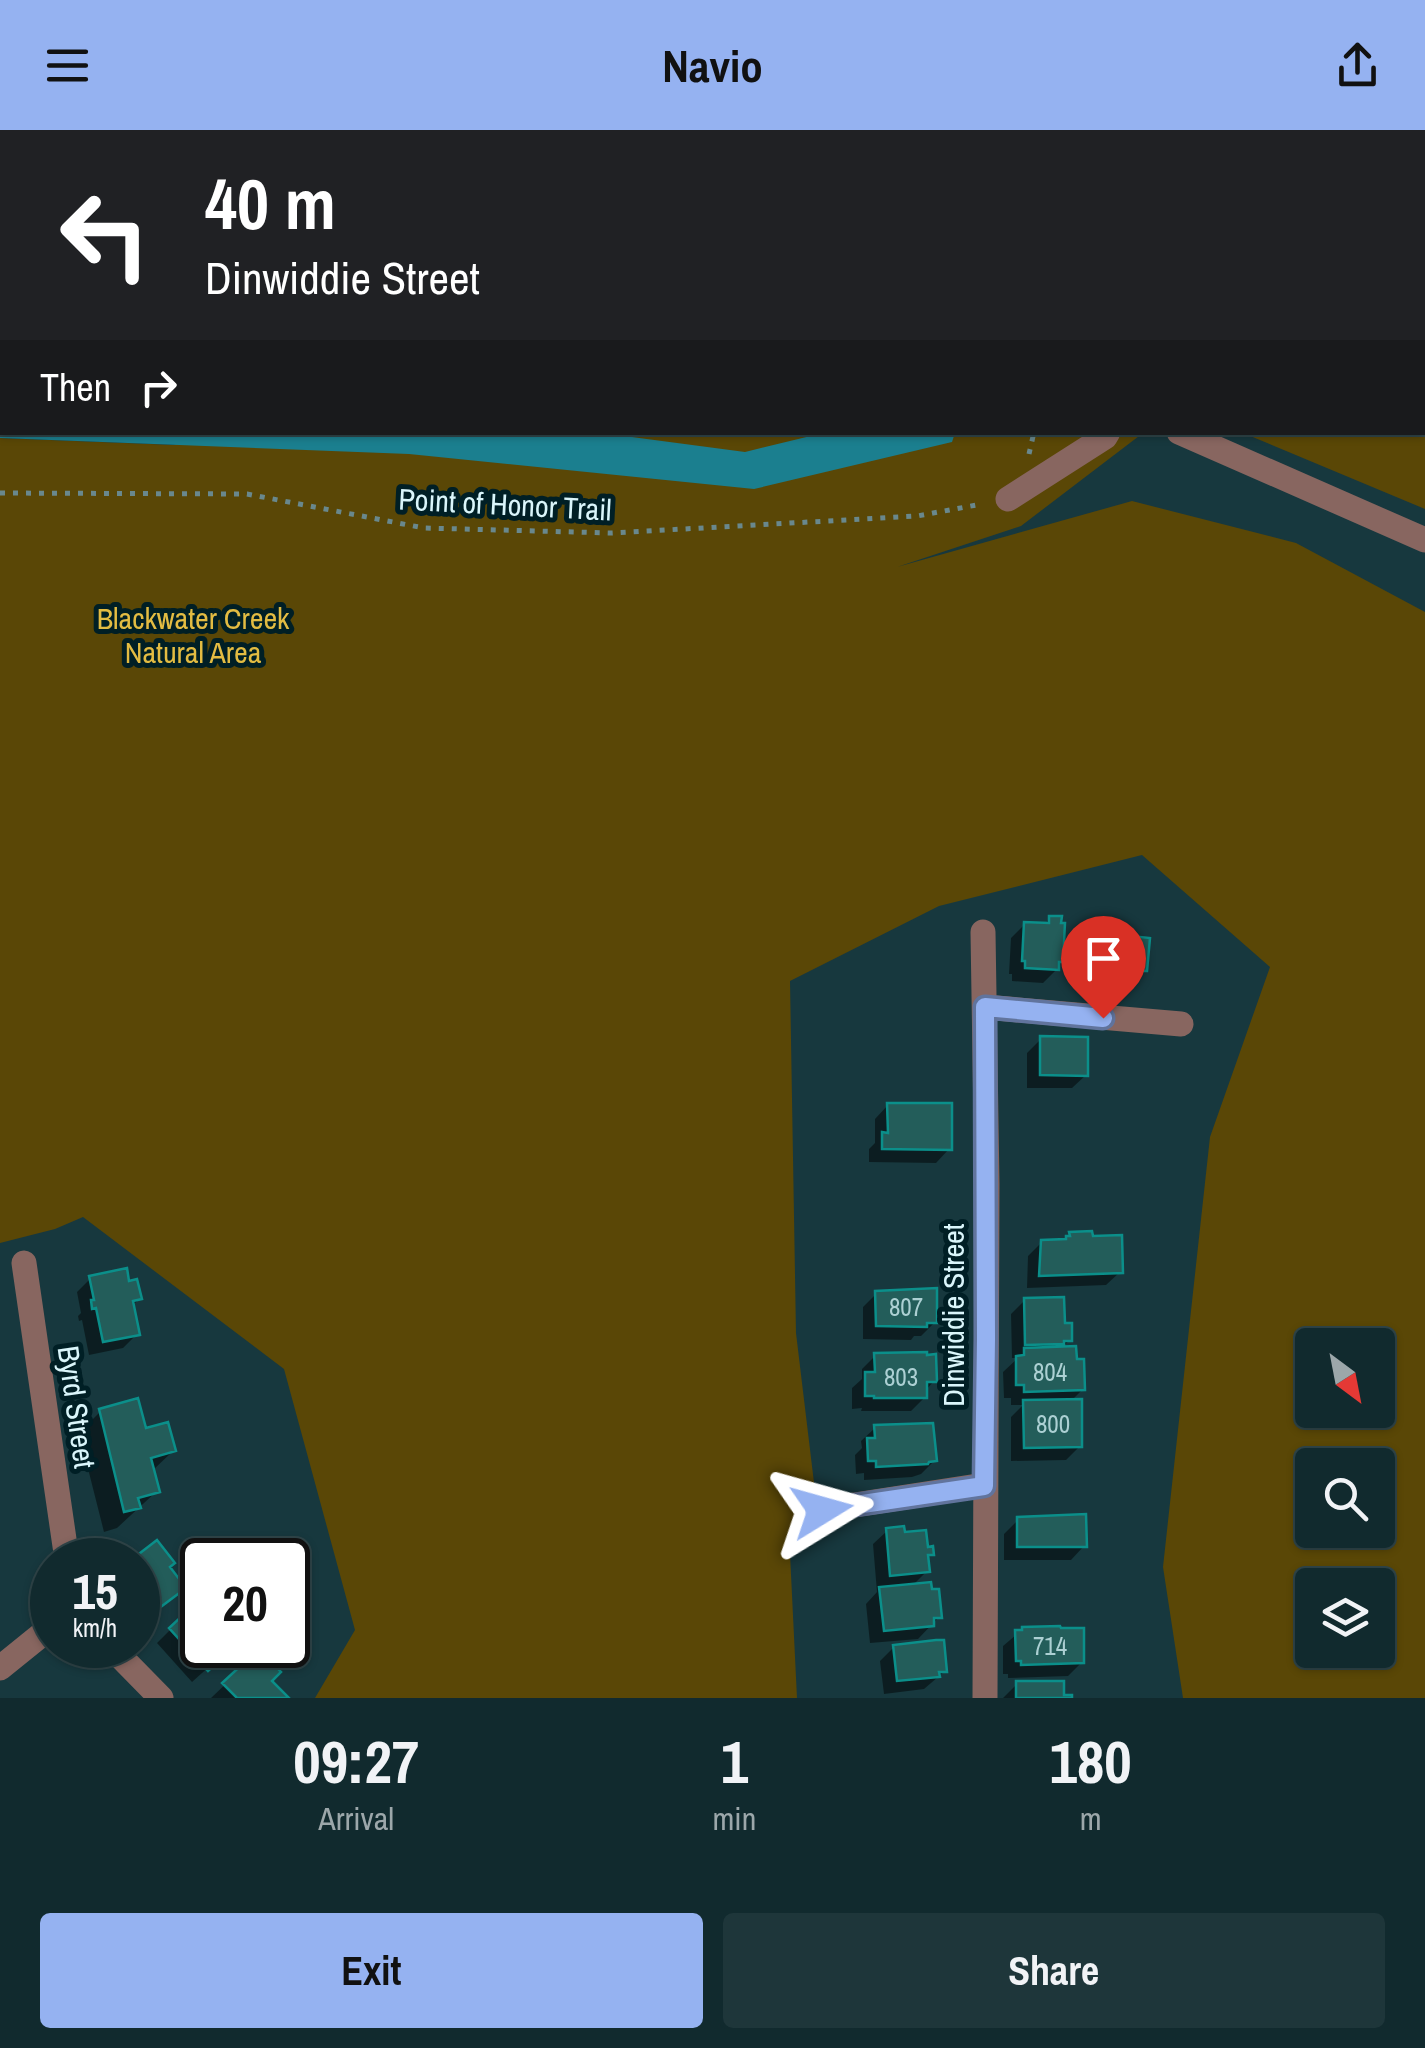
<!DOCTYPE html>
<html lang="en">
<head>
<meta charset="utf-8">
<style>
	body { margin:0; font-family:"Archivo Narrow",sans-serif; background:#1e363a; color:#f1f3f6; height:100vh; display:flex; flex-direction:column; font-size:38px; white-space:nowrap }
	* { box-sizing:border-box; margin:0 }
	p { font-size:32px; color:#9ca7aa }
	.icon { flex:none; width:55px; height:55px; fill:none; stroke:currentColor; stroke-width:2; stroke-linecap:round; stroke-linejoin:round }
	.map { position:relative; height:1568px; overflow:hidden }
	.details { display:flex; flex-direction:column; background:#112a2e; flex:1 }
	.details>* { flex:none }
	.hud { position:absolute; left:0px; top:0px; width:1425px; height:305px; box-shadow:0 2px 8px #0004,0 0 0 2px #30464a; background:#202124; color:#fff; overflow:hidden }
	.needle { width:65px; rotate:148deg }
	.buttons { position:absolute; left:1295px; top:1198px; display:grid; gap:20px }
	.buttons a { display:grid; place-items:center; width:100px; height:100px; border-radius:10px; background:#112a2e; box-shadow:0 2px 8px #0004,0 0 0 2px #30464a; font-size:50px }
	.speed { position:absolute; left:30px; top:1408px; display:flex; gap:20px; font-size:50px; font-weight:700; text-align:center }
	.speed>* { display:grid; place-content:center; width:130px; height:130px; border-radius:50%; background:#112a2e; box-shadow:0 2px 8px #0004,0 0 0 2px #30464a; line-height:1 }
	.speed small { font-size:25px; font-weight:400 }
	.speed .limit { border:5px solid #111; border-radius:15px; background:#fff; color:#111 }
	.pin { position:absolute; display:grid; place-items:center; width:85px; height:85px; color:#fff; margin:-102px -42px; border-radius:50% 50% 50% 0; rotate:-45deg; box-shadow:0 0 10px #0007 }
	.pin .icon { rotate:45deg }
	.me { position:absolute; width:110px; margin:-55px; rotate:82deg; stroke-linejoin:round; filter:drop-shadow(0 0 8px #0008) }
	.turn { display:flex; align-items:center; gap:35px; height:210px; padding:0 40px; font-size:45px }
	.turn .icon { width:130px; height:130px; stroke-width:2.5 }
	.turn b { display:block; font-size:70px; line-height:85px }
	.then { display:flex; align-items:center; height:95px; padding:0 40px; background:#0003; gap:20px; font-size:38px }
	.eta { display:flex; justify-content:space-evenly; align-items:center; height:170px; text-align:center }
	.eta b { font-size:60px; font-weight:800; line-height:70px }
	.button { display:flex; gap:20px; margin-top:auto; padding:20px 40px }
	.button a { flex:1; height:115px; border-radius:10px; background:#95b2f1; color:#111; font-size:40px; font-weight:800; line-height:115px; text-align:center }
	.button a+a { background:#1e363a; color:#f1f3f6 }
	header { display:flex; justify-content:space-between; align-items:center; height:130px; padding:0 40px; background:#95b2f1; color:#111; font-size:45px; font-weight:800 }
	.map>svg:first-child { display:block }
	.green { fill:#5a4706; fill-rule:evenodd }
	.water { fill:#1b7f8f }
	.shadow { fill:#0007 }
	.building { fill:#235d5a; stroke:#0b8f8a; stroke-width:2.5 }
	.lines { fill:none; stroke-linecap:round; stroke-linejoin:round }
	.path { stroke:#69888d; stroke-width:5; stroke-dasharray:5 8; stroke-linecap:butt }
	.minor { stroke:#886660; stroke-width:25 }
	.route-casing { stroke:#61749d; stroke-width:25 }
	.route { stroke:#95b2f1; stroke-width:18 }
	.labels { text-anchor:middle; dominant-baseline:central; stroke-width:10; stroke-linejoin:round; paint-order:stroke }
	.number-label { font-size:25px; fill:#acd0d3 }
	.street-label { font-size:30px; fill:#daf6fb; stroke:#001f25 }
	.park-label { font-size:30px; fill:#e3bc42; stroke:#001f25 }
</style>
</head>
<body>
<header><svg class="icon" aria-label="menu" viewBox="0 0 24 24"><path d="M4 6h16M4 12h16M4 18h16"/></svg>Navio<svg class="icon" aria-label="share" viewBox="0 0 24 24"><path d="M12 15V3M7 8l5-5 5 5M5 13v7h14v-7"/></svg></header>
<div class="map">
<svg width="1425" height="1568" viewBox="0 0 1425 1568">
	<rect width="100%" height="100%" fill="#17383e"/>
	<path class="green" d="M424,0H682L685,2H424Z
		M703,0H1425V379L1243,303L1422,302V2H706Z
		M176,302L1143,303L1021,396L897,437L1132,371L1296,413L1425,482V1568H1183L1163,1437L1210,1007L1270,837L1142,725L939,776L790,851L796,1203L815,1361L789,1403L797,1568H315L355,1500L284,1239L83,1087L55,1099L0,1113V308L175,315ZM1312,1215H1378V1280H1312ZM1312,1335H1378V1400H1312ZM1312,1455H1378V1520H1312Z"/>
	<path class="water" d="M0,266H2V302H594L745,322L823,303H955L952,312L754,359L409,324L0,308Z"/>
	<path class="shadow" d="M1050,788L1061,831L1057,839L1043,853L1012,851V844H1009L1011,808L1025,794L1044,795Z
		M1113,807L1144,840L1119,862L1105,861L1106,851L1096,850L1099,821Z
		M1041,909L1086,945L1072,958H1027V923Z
		M888,975L949,1019L936,1033L869,1032V1019L875,1013V989Z
		M1070,1104L1120,1142L1106,1155L1027,1158L1028,1126L1042,1112H1063Z
		M91,1148L127,1154L139,1169L132,1176L137,1204L123,1218L89,1225L82,1190L79,1191L78,1186L81,1183L77,1162Z
		M877,1163L935,1192L921,1206H914L911,1210L863,1209V1177Z
		M1025,1170L1062,1195L1070,1210L1060,1219L1074,1232L1083,1259L1070,1272L1080,1316L1066,1330L1011,1331V1287L1023,1275H1011V1268H1004L1003,1242L1018,1228H1012L1011,1184Z
		M875,1226L934,1251L925,1261V1267L911,1281H861L862,1278L852,1279V1258L862,1249V1239Z
		M100,1282L144,1301L173,1321L152,1341L157,1361L117,1398L104,1402L79,1303Z
		M875,1298L935,1330L921,1344L912,1347L864,1350V1343L856,1344L855,1325L862,1318L861,1311Z
		M1018,1390L1084,1416L1071,1430H1004V1404Z
		M887,1401L903,1405L932,1424L926,1429L927,1441L912,1456L939,1487L918,1509L870,1513L866,1474L877,1462L873,1414Z
		M157,1413L167,1438L182,1457L139,1494L138,1430H135Z
		M202,1479V1515L232,1516L192,1552L157,1513L171,1499Z
		M1023,1499L1082,1532L1068,1546L1008,1548V1544H1003V1516Z
		M894,1517L945,1541L924,1559L884,1564L880,1531Z
		M259,1522L269,1551L285,1568H211Z
		M1017,1554L1062,1568H1069H1003Z"/>
	<path class="building" d="M21,0H61L72,2H21Z
		M1049,786H1062L1061,793H1065L1063,832H1059V840L1025,838V831H1022L1024,792L1049,793Z
		M1112,804L1150,808L1147,841H1136L1135,850L1118,848L1119,838L1108,837Z
		M1040,906L1088,907V946L1040,945Z
		M887,973H952V1020L882,1019V1002L888,1003Z
		M1092,1101L1093,1106L1122,1105L1123,1143L1039,1146L1041,1110L1066,1109V1106H1070L1069,1102Z
		M127,1138L129,1151L137,1149L142,1169L133,1171L140,1205L103,1212L96,1178L92,1179L91,1170H94L89,1146Z
		M937,1158V1193H927V1197L876,1196L875,1161Z
		M1064,1167L1065,1193H1072V1211H1064V1214L1025,1215L1024,1168Z
		M1076,1216L1077,1229H1084L1085,1260L1024,1262V1255H1016V1226L1024,1225V1218Z
		M927,1222V1225L936,1224L937,1252H927V1268H874V1266H865V1242H875L874,1223Z
		M138,1268L146,1298L168,1292L176,1321L151,1328L160,1362L138,1368L141,1378L124,1382L99,1279Z
		M1082,1269V1317L1024,1318L1023,1270Z
		M933,1293L937,1331L929,1332L928,1334L876,1337V1331H868L867,1308H875L874,1295Z
		M1086,1384L1087,1417H1017V1387Z
		M904,1396L905,1402L926,1400L928,1417L933,1416L934,1425H928L930,1442L890,1446L886,1398Z
		M157,1410L175,1433L170,1437L186,1458L154,1482L138,1461V1430H131Z
		M931,1452L932,1459H939L942,1488H934V1496L884,1501L879,1457Z
		M197,1472L201,1477L202,1476V1515L236,1516L208,1541L169,1498Z
		M1060,1496L1061,1498H1084V1533L1021,1535V1531H1016L1015,1500H1022V1497Z
		M936,1510H944L947,1542H939L940,1547L897,1551L893,1515Z
		M259,1519L281,1542L272,1551L289,1568H237L222,1553Z
		M1016,1551H1064V1565H1072V1568H1016Z"/>
	<g class="lines">
		<path class="path" d="M758,2V0
			M1029,324L1034,302
			M0,363L247,364L424,398L612,403L917,386L982,374"/>
		<path class="minor" d="M682,0L685,2
			M1179,302L1425,410
			M1008,369L1105,307L1108,302
			M983,802L987,1054L985,1568
			M985,877L1181,894
			M24,1133L67,1430
			M822,1380L984,1355
			M109,1515L161,1568
			M0,1538L52,1496"/>
	</g>
	<g class="lines">
		<g class="route-casing">
			<path id="route" d="M822,1380L984,1356L986,1209L985,877L1103,888"/>
		</g>
		<use href="#route" class="route"/>
	</g>
	<g class="labels">
		<g class="number-label">
			<text x="906" y="1177">807</text>
			<text x="1050" y="1242">804</text>
			<text x="901" y="1247">803</text>
			<text x="1053" y="1294">800</text>
			<text x="1050" y="1516">714</text>
		</g>
		<g class="street-label">
			<text transform="translate(505 374) rotate(3)">Point of Honor Trail</text>
			<text transform="translate(953 1185) rotate(-90)">Dinwiddie Street</text>
			<text transform="translate(77 1277) rotate(82)">Byrd Street</text>
		</g>
		<g class="park-label">
			<text x="193" y="488">Blackwater Creek<tspan x="193" dy="34">Natural Area</tspan></text>
		</g>
	</g>
</svg>
<div class="buttons">
<a><svg class="needle" viewBox="-14 -14 28 28"><path d="M0-13l5 13h-10z" fill="#e53935"/><path d="M0 13l5-13h-10z" fill="#9ca7aa"/></svg></a>
<a><svg class="icon" aria-label="search" viewBox="0 0 24 24"><circle cx="10" cy="10" r="6"/><path d="M15 15l6 6"/></svg></a>
<a><svg class="icon" aria-label="layers" viewBox="0 0 24 24"><path d="M12 4l9 5-9 5-9-5zM3 14l9 5 9-5"/></svg></a>
</div>
<div class="speed"><div>15<small>km/h</small></div><div class="limit">20</div></div>
<div class="pin" style="left:1103px;top:888px;background:#d93025"><svg class="icon" aria-label="arrive" viewBox="0 0 24 24"><path d="M6 21V4h12l-3 4 3 4H6"/></svg></div>
<svg class="me" style="left:822px;top:1380px" viewBox="-20 -20 40 40"><path d="M0-17L14 15 0 8-14 15z" fill="#95b2f1" stroke="#fff" stroke-width="4"/></svg>
<div class="hud">
<div class="turn"><svg class="icon" aria-label="left" viewBox="0 0 24 24"><path d="M17 20v-9H6M10 6l-5 5 5 5"/></svg><div><b>40 m</b>Dinwiddie Street</div></div>
<div class="then">Then<svg class="icon" aria-label="right" viewBox="0 0 24 24"><path d="M7 20v-9h11M14 6l5 5-5 5"/></svg></div>
</div>
</div>
<section class="details">
<div class="eta">
<div><b>09:27</b><p>Arrival</p></div>
<div><b>1</b><p>min</p></div>
<div><b>180</b><p>m</p></div>
</div>
<div class="button"><a>Exit</a><a>Share</a></div>
</section>
</body>
</html>
